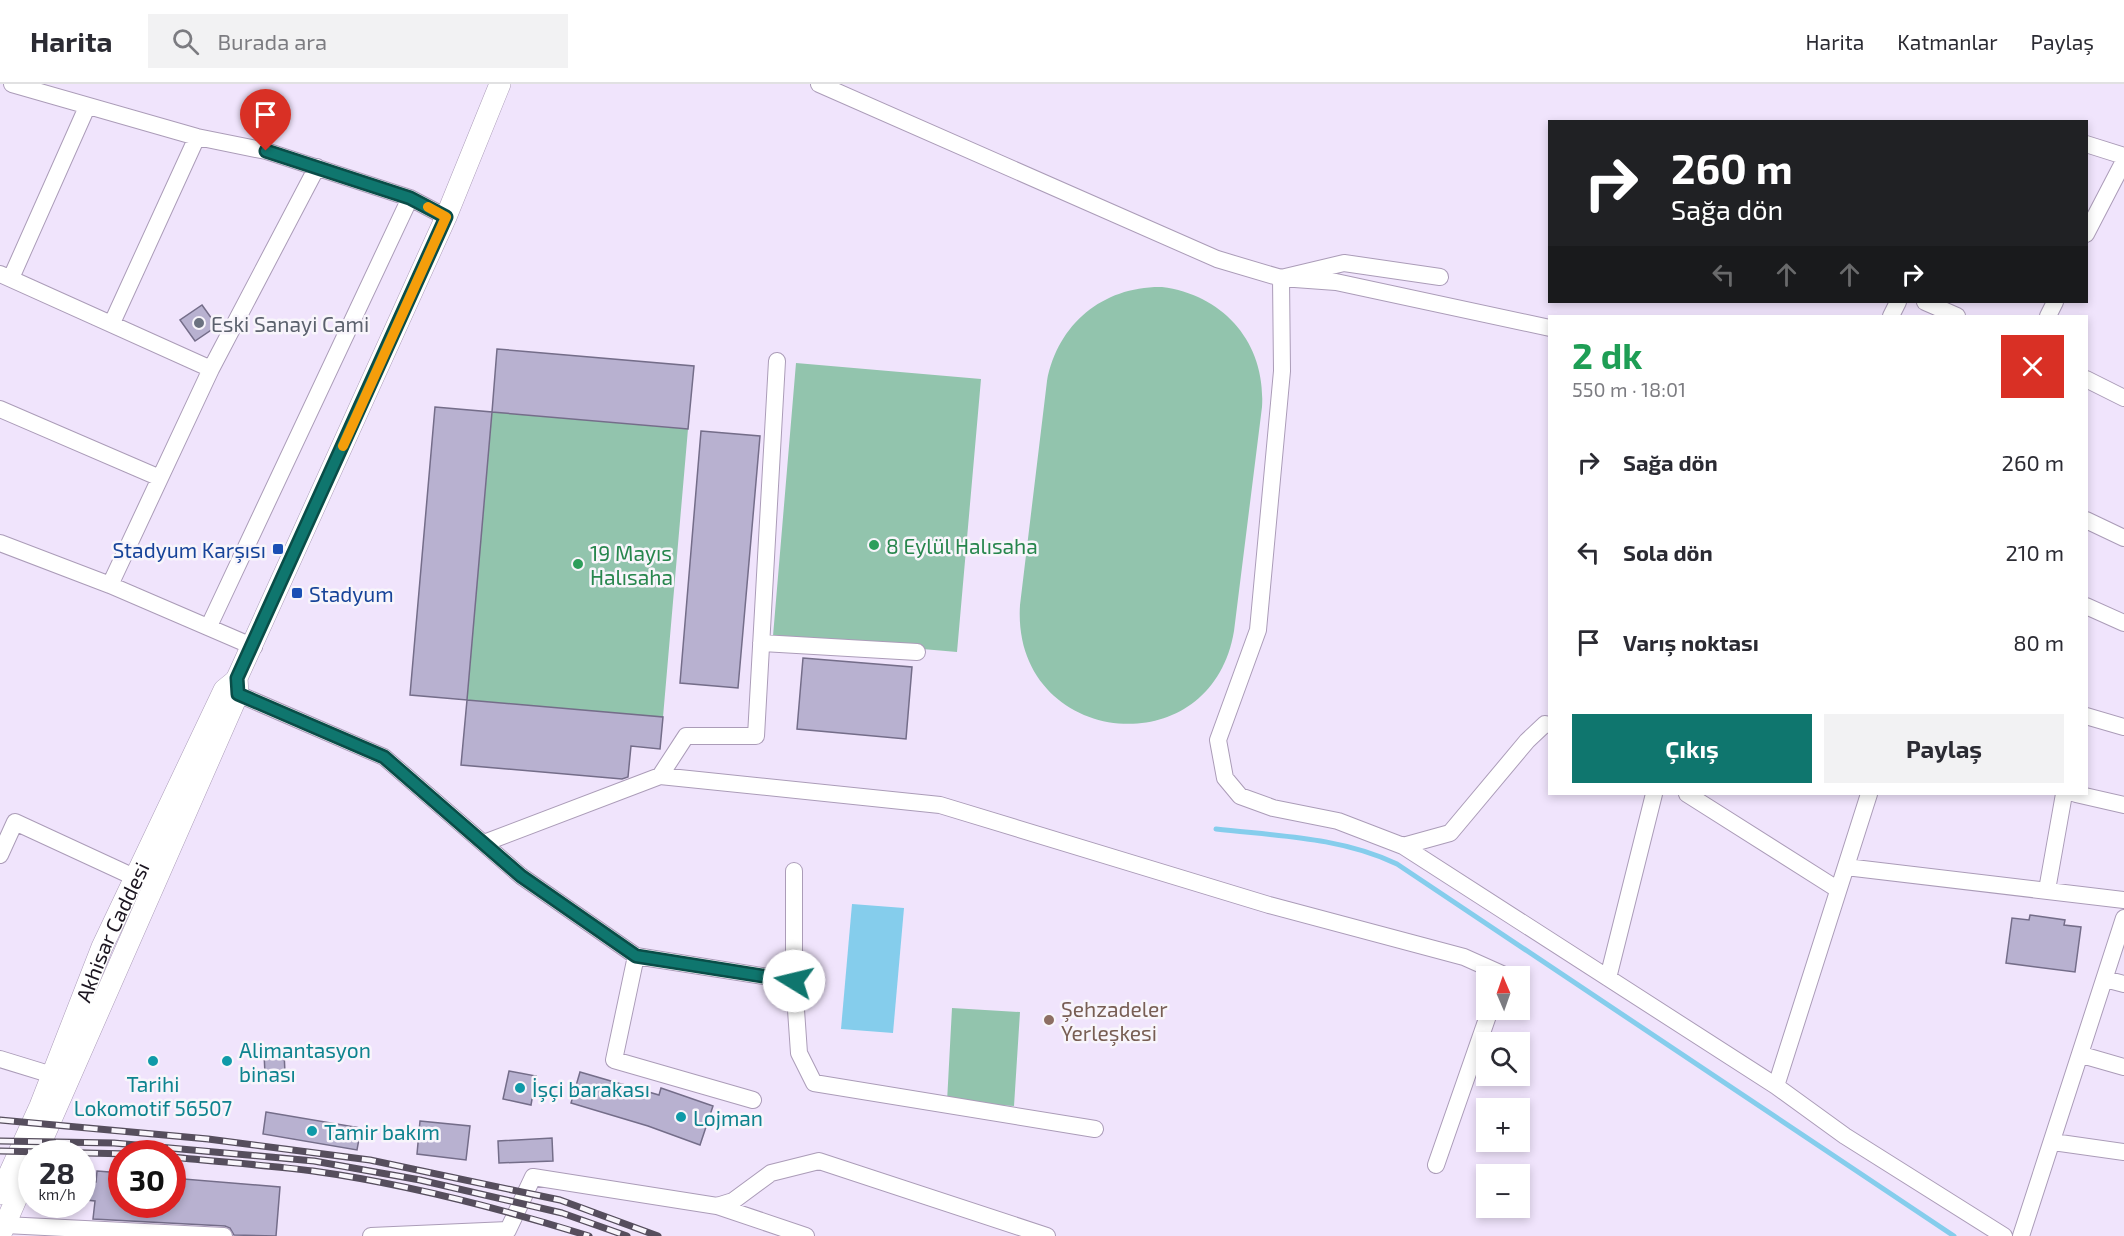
<!DOCTYPE html>
<html lang="tr">
<head>
<meta charset="utf-8">
<style>
	body { margin:0; font-family:"Exo 2",sans-serif; background:#f2f2f3; color:#2b2b33; height:100vh; display:flex; flex-direction:column; font-size:22px; white-space:nowrap }
	* { box-sizing:border-box; margin:0 }
	p { font-size:20px; color:#7c7c81 }
	.icon { flex:none; width:33px; height:33px; fill:none; stroke:currentColor; stroke-width:2; stroke-linecap:round; stroke-linejoin:round }
	.map { position:relative; flex:1; overflow:hidden }
	.panel { position:absolute; left:1548px; top:231px; width:540px; height:480px; display:flex; flex-direction:column; background:#fff; border-radius:0px; box-shadow:0 3px 9px #0003 }
	.panel>* { flex:none }
	.guide { position:absolute; left:1548px; top:36px; width:540px; height:183px; border-radius:0px; box-shadow:0 3px 9px #0003; background:#202124; color:#fff; overflow:hidden }
	.needle { width:39px; rotate:358deg }
	.buttons { position:absolute; left:1476px; top:882px; display:grid; gap:12px }
	.buttons a { display:grid; place-items:center; width:54px; height:54px; border-radius:0px; background:#fff; box-shadow:0 3px 9px #0003; font-size:30px }
	.speed { position:absolute; left:18px; top:1056px; display:flex; gap:12px; font-size:30px; font-weight:700; text-align:center }
	.speed>* { display:grid; place-content:center; width:78px; height:78px; border-radius:50%; background:#fff; box-shadow:0 3px 9px #0003; line-height:1 }
	.speed small { font-size:15px; font-weight:400 }
	.speed .limit { border:9px solid #d22; background:#fff; color:#111 }
	.pin { position:absolute; display:grid; place-items:center; width:51px; height:51px; color:#fff; margin:-62px -26px; border-radius:50% 50% 50% 0; rotate:-45deg; box-shadow:0 0 6px #0007 }
	.pin .icon { rotate:45deg }
	.me { position:absolute; width:66px; margin:-33px; rotate:279deg; stroke-linejoin:round; filter:drop-shadow(0 0 4px #0008) }
	.turn { display:flex; align-items:center; gap:21px; height:126px; padding:0 24px; font-size:27px }
	.turn .icon { width:78px; height:78px; stroke-width:2.5 }
	.turn b { display:block; font-size:42px; line-height:51px }
	.lanes { display:flex; align-items:center; height:57px; padding:0 24px; background:#0003; justify-content:center; gap:30px; direction:ltr }
	.lanes .off { opacity:.35 }
	.round { display:grid; place-items:center; flex:none; width:63px; height:63px; border-radius:0px; background:#f2f2f3 }
	.head { display:flex; align-items:center; justify-content:space-between; height:102px; padding:0 24px }
	h1 { font-size:36px; font-weight:700; line-height:45px; color:#1e9e55 }
	.primary-button { display:flex; gap:12px; margin-top:auto; padding:12px 24px }
	.primary-button a { flex:1; height:69px; border-radius:0px; background:#0f766e; color:#fff; font-size:24px; font-weight:700; line-height:69px; text-align:center }
	.primary-button a+a { background:#f2f2f3; color:#2b2b33 }
	ul { padding:0; list-style:none }
	li { display:flex; align-items:center; gap:18px; height:90px; padding:0 24px }
	li div { flex:1 }
	li b { display:block; font-size:22px }
	li em { font-style:normal }
	header { display:flex; align-items:center; gap:36px; box-sizing:border-box; height:84px; padding:0 30px; background:#fff; border-bottom:2px solid #e1e1e2 }
	header strong { font-size:28px }
	nav { display:flex; gap:33px; margin-inline-start:auto; font-size:21px }
	.search { width:420px; height:54px; background:#f2f2f3; display:flex; align-items:center; gap:15px; box-sizing:border-box; padding:0 21px; border-radius:0px; color:#7c7c81; font-size:22px }
	.map>svg:first-child { display:block }
	.green { fill:#92c4ad }
	.water { fill:#85cdec }
	.lines { fill:none; stroke-linecap:round; stroke-linejoin:round }
	.stream { stroke:#85cdec; stroke-width:5 }
	.building { fill:#b8b1d0; stroke:#746d89; stroke-width:1.5 }
	.minor-casing { stroke:#ab9cb8; stroke-width:18 }
	.major-casing { stroke:#ab9cb8; stroke-width:22 }
	.minor { stroke:#fff; stroke-width:16 }
	.major { stroke:#fff; stroke-width:21 }
	.rail-casing { stroke:#564e5d; stroke-width:7 }
	.rail { stroke:#f8f5fb; stroke-width:4.5; stroke-dasharray:14; stroke-linecap:butt }
	.route-casing { stroke:#0a4d48; stroke-width:15 }
	.route { stroke:#0f766e; stroke-width:10 }
	.slow { stroke:#f59e0b; stroke-width:10 }
	.worship-dot { fill:#6b7280; stroke:#f8f5fb; stroke-width:2 }
	.leisure-dot { fill:#2e9e5b; stroke:#f8f5fb; stroke-width:2 }
	.transit-dot { fill:#1a4fb4; stroke:#f8f5fb; stroke-width:2 }
	.education-dot { fill:#8d6e63; stroke:#f8f5fb; stroke-width:2 }
	.culture-dot { fill:#0f9aa8; stroke:#f8f5fb; stroke-width:2 }
	.labels { text-anchor:middle; dominant-baseline:central; stroke-width:5; stroke-linejoin:round; paint-order:stroke }
	.worship-label { font-size:21px; fill:#5b616d; stroke:#f8f5fb; text-anchor:start }
	.leisure-label { font-size:21px; fill:#27864d; stroke:#f8f5fb; text-anchor:start }
	.transit-label { font-size:21px; fill:#164399; stroke:#f8f5fb; text-anchor:end }
	.street-label { font-size:21px; fill:#1c1621; stroke:#f8f5fb }
	.education-label { font-size:21px; fill:#785e54; stroke:#f8f5fb; text-anchor:start }
	.culture-label { font-size:21px; fill:#0d838f; stroke:#f8f5fb; text-anchor:start }
</style>
</head>
<body>
<header>
<strong>Harita</strong>
<div class="search"><svg class="icon" aria-label="search" viewBox="0 0 24 24"><circle cx="10" cy="10" r="6"/><path d="M15 15l6 6"/></svg>Burada ara</div>
<nav><a>Harita</a><a>Katmanlar</a><a>Paylaş</a></nav>
</header>
<div class="map">
<svg width="2124" height="1152" viewBox="0 0 2124 1152">
	<rect width="100%" height="100%" fill="#f0e4fc"/>
	<path class="green" d="M1162,203C1224,211 1266,259 1262,323L1234,547C1211,686 1011,662 1020,521L1047,297C1058,239 1104,202 1162,203Z
		M796,279L981,295L957,568L773,552Z
		M492,328L688,345L663,633L467,616Z
		M952,924L1020,928L1014,1022L947,1018Z"/>
	<path class="water" d="M852,820L904,824L893,949L841,945Z"/>
	<g class="lines">
		<path class="stream" d="M1216,745C1277,752 1341,753 1397,780L1954,1152"/>
	</g>
	<path class="building" d="M202,221L217,242L195,257L180,236Z
		M497,265L694,282L688,345L492,328Z
		M435,323L492,328L467,616L410,611Z
		M701,347L760,352L738,604L680,599Z
		M803,574L912,583L906,655L797,645Z
		M467,616L663,633L660,665L631,662L628,693L622,695L461,681Z
		M2030,831L2065,836L2064,841L2081,843L2075,888L2006,879L2012,834L2029,836Z
		M284,968L285,989L265,990L264,969Z
		M509,987L536,992L531,1021L503,1015Z
		M580,988L659,1011L661,1004L713,1022L700,1061L648,1042L571,1019Z
		M266,1028L361,1044L357,1066L263,1050Z
		M420,1037L470,1042L466,1076L417,1070Z
		M552,1054L553,1077L499,1079L498,1057Z
		M97,1087L122,1089V1120H172V1094L280,1103L276,1152L234,1151L230,1144L225,1142L93,1135L95,1117L86,1116L88,1097L96,1098Z"/>
	<g class="lines">
		<g class="minor-casing">
			<path id="minor" d="M12,0L197,53L266,67L410,114L446,133
				M819,0L1217,175L1281,194L1336,198L1550,244
				M2086,60L2124,72
				M2086,150L2124,77
				M0,190L211,285
				M1440,193L1344,179L1281,194L1282,287L1258,546L1218,656L1225,694L1240,712L1273,724L1338,737L1403,762L1776,1002L1845,1052L2004,1152
				M11,194L87,23
				M1925,218L1957,232
				M1891,232L1898,218
				M2048,232L2055,218
				M112,239L197,53
				M2086,295L2124,314
				M0,325L160,394
				M2086,436L2124,454
				M0,459L110,501L254,563
				M110,501L211,285L317,83
				M2086,522L2124,539
				M209,542L410,114
				M761,559L917,568
				M238,610L384,673L521,792L636,872L794,897
				M2086,632L2124,643
				M660,692L686,652H756L777,277
				M1687,710L1837,805
				M2076,710L2124,721
				M484,759L660,692L940,721L1269,821L1464,873L1502,890V892
				M1403,762L1450,749L1527,657L1545,640L1550,641
				M0,771L15,738L134,793
				M1846,783L2124,816
				M794,787V897L799,969L814,999L1095,1045
				M2047,806L2064,710
				M636,872L614,976L753,1016
				M1608,894L1654,710
				M2105,895L2124,900
				M2082,971L2124,983
				M0,975L62,994
				M1776,1002L1869,710
				M2053,1058L2124,1068
				M1436,1081L1490,926
				M717,1122L733,1117L771,1089L819,1077L1047,1152
				M5,1141L224,1152
				M371,1152L508,1146L533,1093L717,1122L806,1152
				M2021,1152L2124,834"/>
		</g>
		<g class="major-casing">
			<g id="major">
				<path d="M36,1070L238,610L237,594L446,133L500,0"/>
				<path id="s1" d="M0,1110L40,1022L102,863L224,606L235,597"/>
				<path d="M0,1152L32,1079"/>
			</g>
		</g>
		<use href="#minor" class="minor"/>
		<use href="#major" class="major"/>
		<g class="rail-casing">
			<path id="rail" d="M0,1036L208,1055L370,1076L560,1116L658,1152
				M0,1057L114,1059L314,1077L420,1096L562,1129L627,1152
				M0,1067L130,1070
				M172,1073C219,1078 267,1081 313,1087C407,1100 499,1124 589,1152"/>
		</g>
		<use href="#rail" class="rail"/>
	</g>
	<g class="lines">
		<g class="route-casing">
			<path id="route" d="M266,67L410,114L446,133L237,594L238,610L384,673L521,792L636,872L794,897"/>
		</g>
		<use href="#route" class="route"/>
		<path class="slow" d="M343,362L446,133L428,123"/>
	</g>
	<circle class="worship-dot" cx="199" cy="239" r="6"/>
	<g class="leisure-dot">
		<circle cx="874" cy="461" r="6"/>
		<circle cx="578" cy="480" r="6"/>
	</g>
	<g class="transit-dot">
		<rect x="272" y="459" width="12" height="12" rx="3"/>
		<rect x="291" y="503" width="12" height="12" rx="3"/>
	</g>
	<circle class="education-dot" cx="1049" cy="936" r="6"/>
	<g class="culture-dot">
		<circle cx="153" cy="977" r="6"/>
		<circle cx="227" cy="977" r="6"/>
		<circle cx="520" cy="1004" r="6"/>
		<circle cx="681" cy="1033" r="6"/>
		<circle cx="312" cy="1047" r="6"/>
	</g>
	<g class="labels">
		<g class="worship-label">
			<text x="211" y="239">Eski Sanayi Cami</text>
		</g>
		<g class="leisure-label">
			<text x="886" y="461">8 Eylül Halısaha</text>
			<text x="590" y="468">19 Mayıs<tspan x="590" dy="24">Halısaha</tspan></text>
		</g>
		<g class="transit-label">
			<text x="266" y="465">Stadyum Karşısı</text>
			<text x="309" y="509" text-anchor="start">Stadyum</text>
		</g>
		<g class="street-label">
			<text stroke="none"><textPath href="#s1" startOffset="285">Akhisar Caddesi</textPath></text>
		</g>
		<g class="education-label">
			<text x="1061" y="924">Şehzadeler<tspan x="1061" dy="24">Yerleşkesi</tspan></text>
		</g>
		<g class="culture-label">
			<text x="239" y="965">Alimantasyon<tspan x="239" dy="24">binası</tspan></text>
			<text x="153" y="999" text-anchor="middle">Tarihi<tspan x="153" dy="24">Lokomotif 56507</tspan></text>
			<text x="532" y="1004">İşçi barakası</text>
			<text x="693" y="1033">Lojman</text>
			<text x="324" y="1047">Tamir bakım</text>
		</g>
	</g>
</svg>
<div class="buttons">
<a><svg class="needle" viewBox="-14 -14 28 28"><path d="M0-13l5 13h-10z" fill="#e53935"/><path d="M0 13l5-13h-10z" fill="#7c7c81"/></svg></a>
<a><svg class="icon" aria-label="search" viewBox="0 0 24 24"><circle cx="10" cy="10" r="6"/><path d="M15 15l6 6"/></svg></a>
<a>+</a>
<a>−</a>
</div>
<div class="speed"><div>28<small>km/h</small></div><div class="limit">30</div></div>
<div class="pin" style="left:266px;top:67px;background:#d93025"><svg class="icon" aria-label="arrive" viewBox="0 0 24 24"><path d="M6 21V4h12l-3 4 3 4H6"/></svg></div>
<svg class="me" style="left:794px;top:897px" viewBox="-20 -20 40 40"><circle r="19" fill="#fff"/><path d="M0-13L10 11 0 6-10 11z" fill="#0f766e"/></svg>
<div class="guide">
<div class="turn"><svg class="icon" aria-label="right" viewBox="0 0 24 24"><path d="M7 20v-9h11M14 6l5 5-5 5"/></svg><div><b>260 m</b>Sağa dön</div></div>
<div class="lanes"><svg class="icon off" aria-label="left" viewBox="0 0 24 24"><path d="M17 20v-9H6M10 6l-5 5 5 5"/></svg><svg class="icon off" aria-label="ahead" viewBox="0 0 24 24"><path d="M12 20V5M6 11l6-6 6 6"/></svg><svg class="icon off" aria-label="ahead" viewBox="0 0 24 24"><path d="M12 20V5M6 11l6-6 6 6"/></svg><svg class="icon" aria-label="right" viewBox="0 0 24 24"><path d="M7 20v-9h11M14 6l5 5-5 5"/></svg></div>
</div>
<section class="panel">
<div class="head"><div><h1>2 dk</h1><p>550 m · 18:01</p></div><a class="round" style="background:#d93025;color:#fff"><svg class="icon" aria-label="close" viewBox="0 0 24 24"><path d="M6 6l12 12M18 6L6 18"/></svg></a></div>
<ul>
<li><svg class="icon" aria-label="right" viewBox="0 0 24 24"><path d="M7 20v-9h11M14 6l5 5-5 5"/></svg><div><b>Sağa dön</b></div><em>260 m</em></li>
<li><svg class="icon" aria-label="left" viewBox="0 0 24 24"><path d="M17 20v-9H6M10 6l-5 5 5 5"/></svg><div><b>Sola dön</b></div><em>210 m</em></li>
<li><svg class="icon" aria-label="arrive" viewBox="0 0 24 24"><path d="M6 21V4h12l-3 4 3 4H6"/></svg><div><b>Varış noktası</b></div><em>80 m</em></li>
</ul>
<div class="primary-button"><a>Çıkış</a><a>Paylaş</a></div>
</section>
</div>
</body>
</html>
